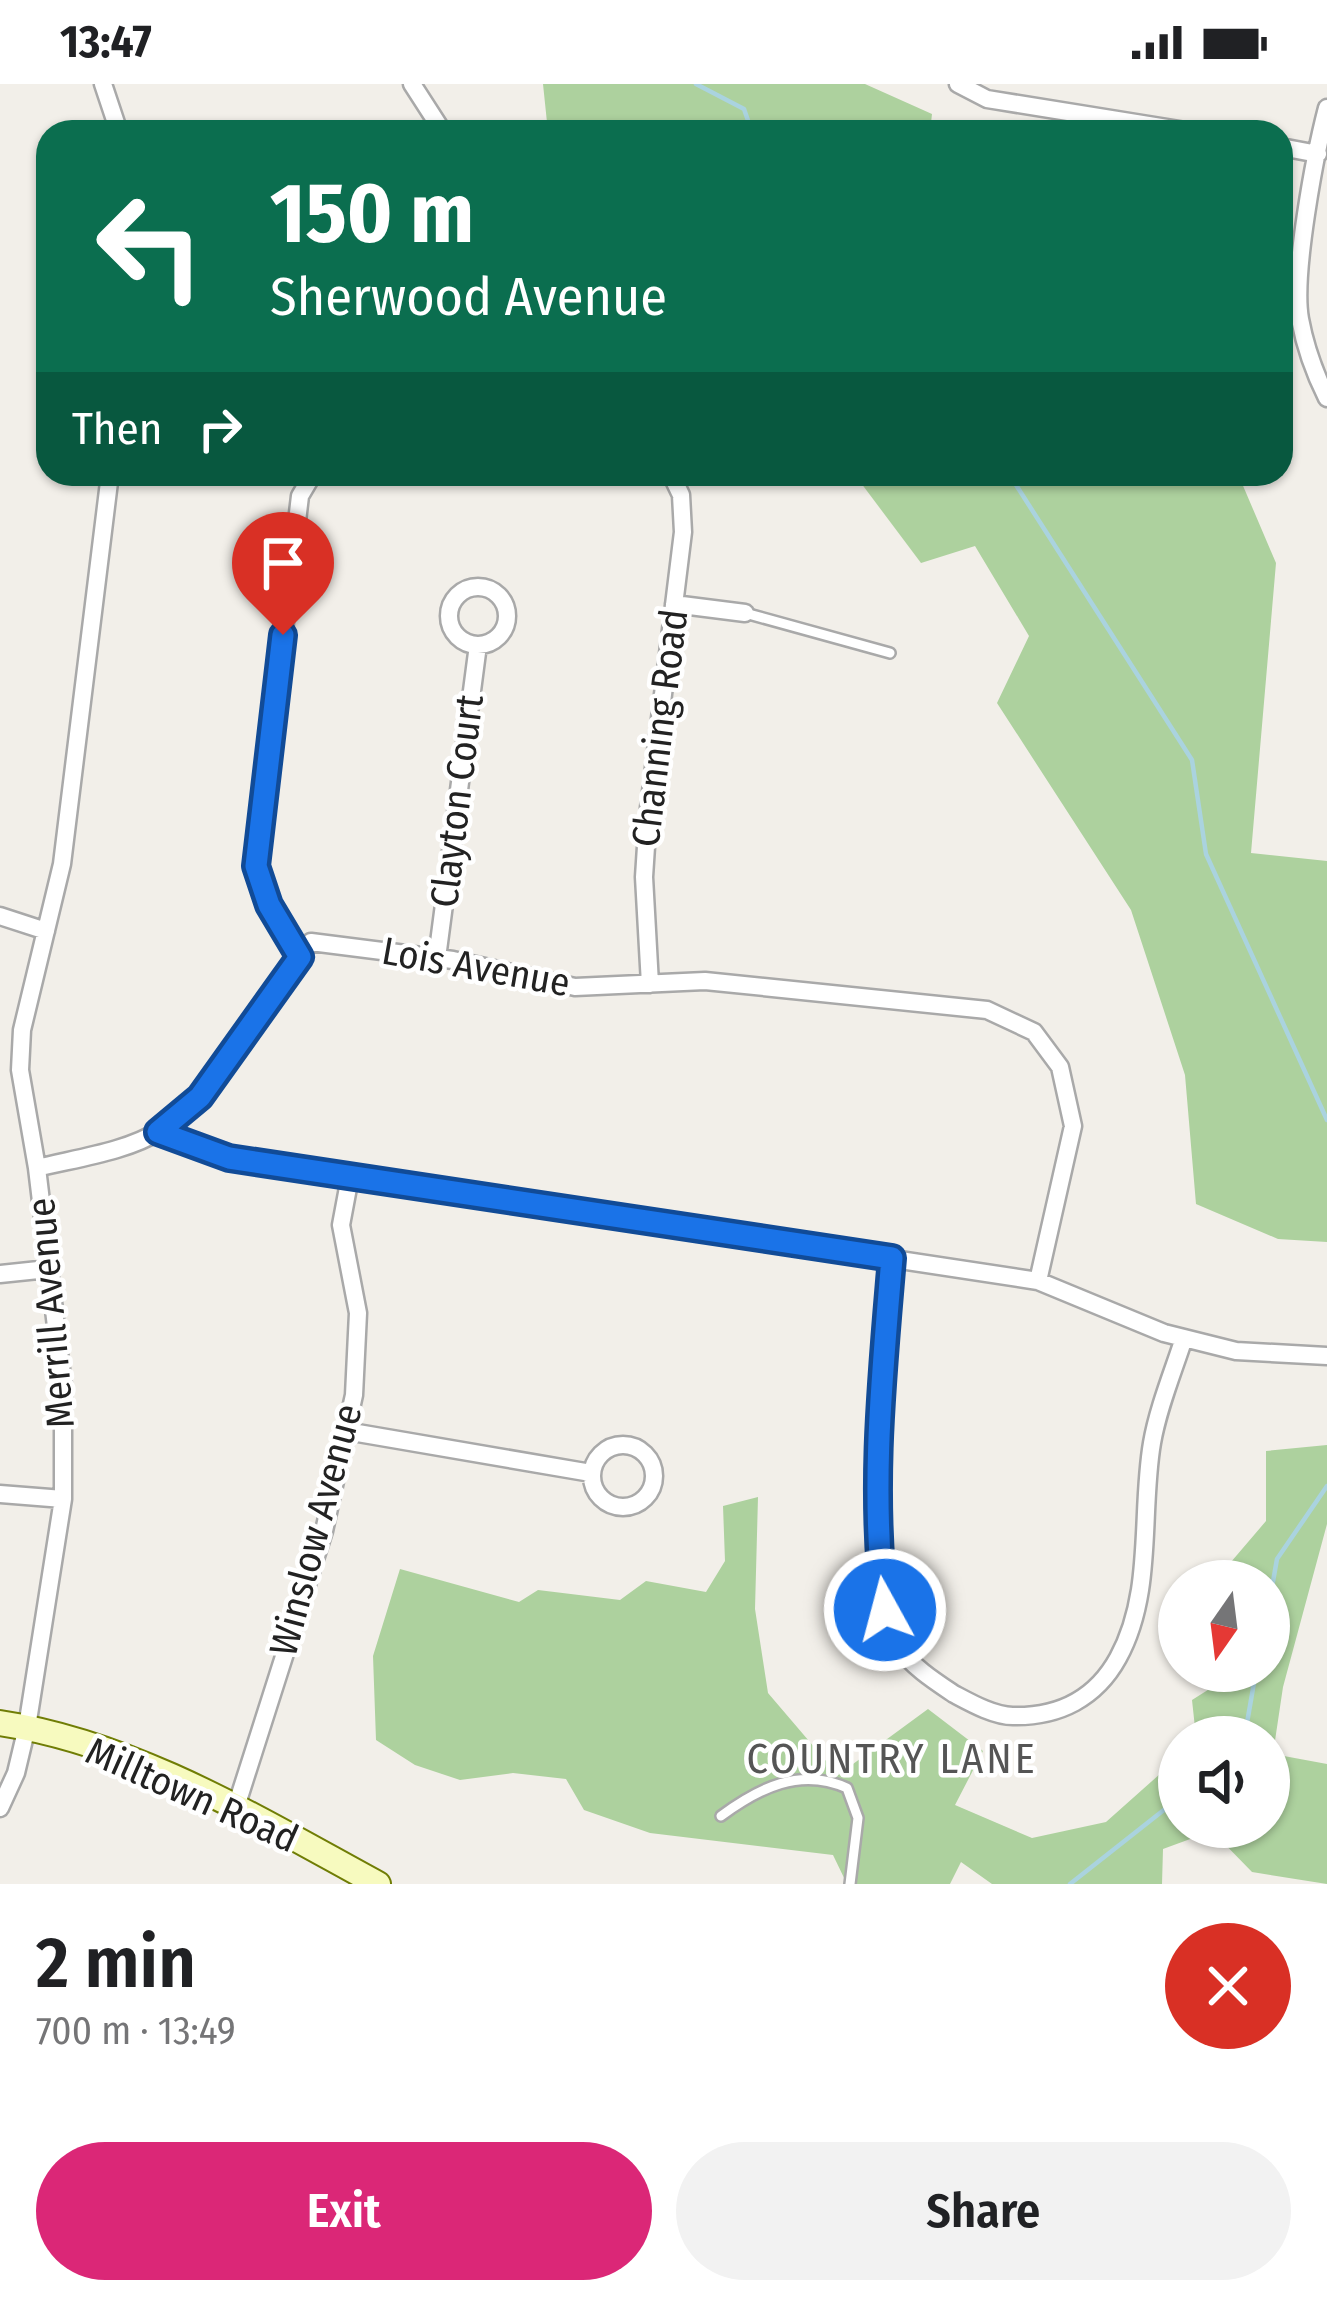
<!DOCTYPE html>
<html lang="en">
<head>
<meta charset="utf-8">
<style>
	body { margin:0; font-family:"Fira Sans Condensed",sans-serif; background:#f2f2f2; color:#202124; height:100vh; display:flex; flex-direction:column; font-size:45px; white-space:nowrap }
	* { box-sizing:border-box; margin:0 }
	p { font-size:39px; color:#757577 }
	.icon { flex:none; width:66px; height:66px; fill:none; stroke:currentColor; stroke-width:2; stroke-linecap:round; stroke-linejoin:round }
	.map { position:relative; height:1800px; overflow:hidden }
	.sheet { display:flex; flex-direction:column; background:#fff; flex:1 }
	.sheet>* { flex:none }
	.guide { position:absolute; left:36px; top:36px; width:1257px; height:366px; border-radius:36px; box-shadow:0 3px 9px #0004; background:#0b6e4f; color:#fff; overflow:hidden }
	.needle { width:78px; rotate:194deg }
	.buttons { position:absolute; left:1158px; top:1476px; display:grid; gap:24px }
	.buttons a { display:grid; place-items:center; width:132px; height:132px; border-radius:50%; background:#fff; box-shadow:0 3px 9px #0004; font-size:60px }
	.pin { position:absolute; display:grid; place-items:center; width:102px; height:102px; color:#fff; margin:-123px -51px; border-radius:50% 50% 50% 0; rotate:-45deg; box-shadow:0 0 12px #0007 }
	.pin .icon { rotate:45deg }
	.me { position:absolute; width:132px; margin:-66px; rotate:353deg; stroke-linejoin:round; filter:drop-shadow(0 0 9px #0008) }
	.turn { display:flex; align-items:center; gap:42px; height:252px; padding:0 36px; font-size:54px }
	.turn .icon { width:156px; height:156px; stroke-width:2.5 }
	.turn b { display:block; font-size:84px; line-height:102px }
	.then { display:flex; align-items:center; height:114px; padding:0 36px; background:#0003; gap:24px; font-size:45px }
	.round { display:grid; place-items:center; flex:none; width:126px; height:126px; border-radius:63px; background:#f2f2f2 }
	.overview { display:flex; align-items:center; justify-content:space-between; height:204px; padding:0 36px }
	h1 { font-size:72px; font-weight:600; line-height:90px }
	.cta { display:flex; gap:24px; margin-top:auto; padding:24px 36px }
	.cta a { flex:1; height:138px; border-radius:72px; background:#db2777; color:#fff; font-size:48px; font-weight:600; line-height:138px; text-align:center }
	.cta a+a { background:#f2f2f2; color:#202124 }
	.status { display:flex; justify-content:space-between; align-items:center; height:84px; padding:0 60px; background:#fff; direction:ltr }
	.status svg { height:33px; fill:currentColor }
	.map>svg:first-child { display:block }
	.forest { fill:#add19e }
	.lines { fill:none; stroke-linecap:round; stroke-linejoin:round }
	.stream { stroke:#aad3df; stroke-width:4.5 }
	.lane-casing { stroke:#a9a9a9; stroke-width:14 }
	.street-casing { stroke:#a9a9a9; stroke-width:21 }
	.secondary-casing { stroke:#707d05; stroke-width:28 }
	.lane { stroke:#fff; stroke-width:9 }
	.street { stroke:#fff; stroke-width:16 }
	.secondary { stroke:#f7fabf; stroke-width:24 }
	.route-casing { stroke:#114b97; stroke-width:30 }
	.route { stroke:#1a73e8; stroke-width:21 }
	.labels { text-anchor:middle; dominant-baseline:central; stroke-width:9; stroke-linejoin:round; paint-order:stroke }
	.street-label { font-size:39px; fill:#222; stroke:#fff }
	.neighbourhood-label { font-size:42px; letter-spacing:3px; fill:#555; stroke:#fff }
</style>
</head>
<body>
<div class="status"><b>13:47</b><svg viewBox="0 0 49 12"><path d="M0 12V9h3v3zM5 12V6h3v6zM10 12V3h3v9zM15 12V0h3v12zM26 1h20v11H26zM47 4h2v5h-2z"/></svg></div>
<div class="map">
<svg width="1327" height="1800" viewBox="0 0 1327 1800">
	<rect width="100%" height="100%" fill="#f2efe9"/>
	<path class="forest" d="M543,0H865L932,30L930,48H548Z
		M859,390H1238L1276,479L1251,769L1327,777V1158L1278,1155L1196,1120L1185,991L1131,826L997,619L1029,552L975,462L921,479L861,399Z
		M1327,1361V1440L1283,1603L1273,1670L1327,1680V1800L1252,1788L1212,1747L1163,1765L1162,1800H992L961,1778L950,1800H847L833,1771L650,1749L584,1726L566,1695L513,1689L460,1696L415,1681L376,1656L373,1572L400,1485L519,1518L538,1506L620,1516L646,1497L706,1508L725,1477L723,1422L758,1413L755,1525L768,1609L838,1691L928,1625L983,1667L955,1721L1032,1754L1106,1738L1179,1673V1743H1269V1653H1196L1192,1616L1222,1597L1225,1587H1269V1497H1223L1225,1485L1266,1437V1367Z"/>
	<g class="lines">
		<path class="stream" d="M696,0L744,25L752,48
			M1009,390L1192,676L1206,770L1327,1036
			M1269,1520L1277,1475L1327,1402
			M1236,1653L1247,1639L1256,1587
			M1070,1800L1179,1714"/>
		<g class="lane-casing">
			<path id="lane" d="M745,529L890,569
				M721,1732C759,1704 800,1683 847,1704L858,1734L850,1800"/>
		</g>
		<g class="street-casing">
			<path id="street" d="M103,0L119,48
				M412,0L443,48
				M958,0L987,15L1192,48
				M1327,24C1315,70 1292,191 1300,235C1305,262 1315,290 1327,314
				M1281,63L1318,70
				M449 532a29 29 0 1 1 58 0a29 29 0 1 1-58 0Z
				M674,520L745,529
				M0,832L46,847
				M300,873L269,821L256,782L300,412L313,390
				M437,874L478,561
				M650,900L644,793L648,732L683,448L681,411L671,390
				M158,1048L229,1074L1038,1197L1164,1249L1236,1267L1327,1272
				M37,1084C77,1074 126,1068 161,1046C216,1012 271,911 311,858L453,876L575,903L705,897L987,926L1034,948L1060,983L1073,1042L1038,1197
				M892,1175C885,1259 854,1496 899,1563C911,1582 936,1598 954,1610C971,1619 994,1632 1013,1632C1059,1633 1096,1614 1118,1574C1154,1509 1140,1429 1152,1359C1158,1324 1173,1288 1184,1254
				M0,1190L48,1185
				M346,1347L591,1389
				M592 1392a31 31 0 1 1 62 0a31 31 0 1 1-62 0Z
				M0,1410L63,1415
				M236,1723L324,1447L354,1311L358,1229L341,1141L350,1093
				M0,1724L16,1689L27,1643L63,1415V1301L37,1084L20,986L22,946L62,780L110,390"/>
		</g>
		<g class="secondary-casing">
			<path id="secondary" d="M0,1639C135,1659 260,1736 378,1800"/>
		</g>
		<use href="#lane" class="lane"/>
		<use href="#street" class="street"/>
		<use href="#secondary" class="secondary"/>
	</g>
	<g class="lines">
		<g class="route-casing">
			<path id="route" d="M283,551L256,782L269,821L300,873L200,1013L158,1048L229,1074L892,1174C882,1293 870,1408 885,1526"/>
		</g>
		<use href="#route" class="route"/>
	</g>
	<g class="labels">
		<g class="street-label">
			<text transform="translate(660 644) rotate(-83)">Channing Road</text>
			<text transform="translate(457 717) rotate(-83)">Clayton Court</text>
			<text transform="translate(476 883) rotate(10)">Lois Avenue</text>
			<text transform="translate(51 1229) rotate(-95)">Merrill Avenue</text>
			<text transform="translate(316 1446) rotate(-75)">Winslow Avenue</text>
			<text transform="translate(192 1711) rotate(24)">Milltown Road</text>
		</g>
		<g class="neighbourhood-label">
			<text x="892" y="1675">COUNTRY LANE</text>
		</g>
	</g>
</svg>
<div class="buttons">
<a><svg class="needle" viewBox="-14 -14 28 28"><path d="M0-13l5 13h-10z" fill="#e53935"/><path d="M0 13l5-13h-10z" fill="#757577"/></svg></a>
<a><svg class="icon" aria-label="sound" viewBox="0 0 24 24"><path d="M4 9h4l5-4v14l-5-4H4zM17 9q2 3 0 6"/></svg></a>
</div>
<div class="pin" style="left:283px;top:551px;background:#d93025"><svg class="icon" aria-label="arrive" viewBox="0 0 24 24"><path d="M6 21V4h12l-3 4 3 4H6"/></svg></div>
<svg class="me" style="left:885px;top:1526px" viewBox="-20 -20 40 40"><circle r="17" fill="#1a73e8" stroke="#fff" stroke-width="3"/><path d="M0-11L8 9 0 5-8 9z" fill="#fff"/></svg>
<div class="guide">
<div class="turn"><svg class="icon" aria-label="left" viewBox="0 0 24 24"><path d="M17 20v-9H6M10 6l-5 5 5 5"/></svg><div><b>150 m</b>Sherwood Avenue</div></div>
<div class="then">Then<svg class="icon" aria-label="right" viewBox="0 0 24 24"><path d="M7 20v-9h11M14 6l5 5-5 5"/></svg></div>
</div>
</div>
<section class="sheet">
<div class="overview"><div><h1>2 min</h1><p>700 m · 13:49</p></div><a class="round" style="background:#d93025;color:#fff"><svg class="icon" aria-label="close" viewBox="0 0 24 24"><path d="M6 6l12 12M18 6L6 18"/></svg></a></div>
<div class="cta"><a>Exit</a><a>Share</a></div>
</section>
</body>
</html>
